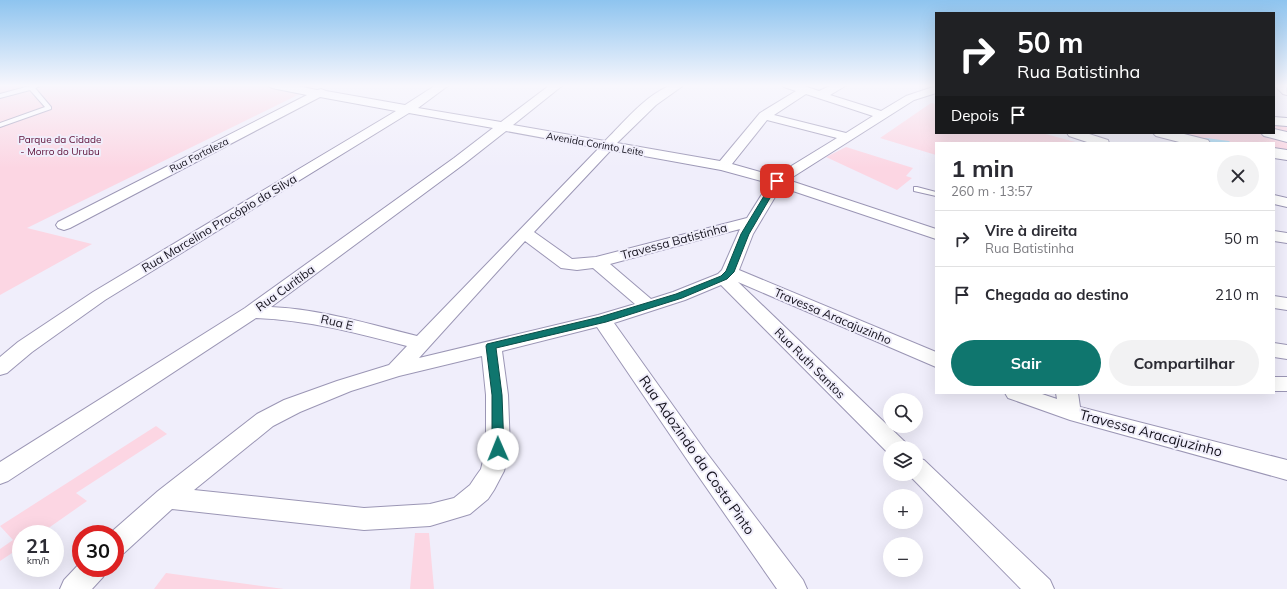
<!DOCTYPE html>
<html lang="pt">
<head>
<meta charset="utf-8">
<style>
	body { margin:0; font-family:Mulish,sans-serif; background:#f2f2f3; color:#2b2b33; height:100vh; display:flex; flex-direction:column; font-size:15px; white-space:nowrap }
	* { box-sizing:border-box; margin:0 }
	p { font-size:13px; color:#7c7c81 }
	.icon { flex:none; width:22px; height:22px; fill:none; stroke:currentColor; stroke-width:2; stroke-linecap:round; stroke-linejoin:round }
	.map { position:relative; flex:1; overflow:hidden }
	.details { position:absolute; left:935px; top:142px; width:340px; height:252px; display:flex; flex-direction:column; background:#fff; border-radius:0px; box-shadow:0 4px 16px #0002 }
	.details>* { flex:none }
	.banner { position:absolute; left:935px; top:12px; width:340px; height:122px; border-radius:0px; box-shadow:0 4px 16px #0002; background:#202124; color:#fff; overflow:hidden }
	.buttons { position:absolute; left:883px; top:393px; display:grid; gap:8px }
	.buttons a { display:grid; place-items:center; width:40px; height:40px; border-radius:50%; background:#fff; box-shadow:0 4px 16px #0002; font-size:20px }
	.speed { position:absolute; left:12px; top:525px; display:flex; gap:8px; font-size:20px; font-weight:700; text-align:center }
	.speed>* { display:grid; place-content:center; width:52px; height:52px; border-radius:50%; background:#fff; box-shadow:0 4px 16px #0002; line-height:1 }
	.speed small { font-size:10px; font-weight:400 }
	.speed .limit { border:6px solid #d22; background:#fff; color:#111 }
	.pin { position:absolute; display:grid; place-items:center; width:34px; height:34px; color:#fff; margin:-17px; border-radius:8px; box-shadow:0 2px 6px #0006 }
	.me { position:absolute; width:44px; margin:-22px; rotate:359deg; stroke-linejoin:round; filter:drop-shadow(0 0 3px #0008) }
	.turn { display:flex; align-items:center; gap:14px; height:84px; padding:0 16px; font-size:18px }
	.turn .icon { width:52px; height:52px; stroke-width:2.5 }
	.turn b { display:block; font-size:28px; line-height:34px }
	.then { display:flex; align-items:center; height:38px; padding:0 16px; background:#0003; gap:8px; font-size:15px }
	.round { display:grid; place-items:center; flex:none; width:42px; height:42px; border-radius:21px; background:#f2f2f3 }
	.summary { display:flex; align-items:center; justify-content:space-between; height:68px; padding:0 16px }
	h1 { font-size:24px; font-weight:700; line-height:30px }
	.cta { display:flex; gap:8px; margin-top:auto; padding:8px 16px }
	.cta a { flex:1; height:46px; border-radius:24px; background:#0f766e; color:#fff; font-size:16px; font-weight:700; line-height:46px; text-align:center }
	.cta a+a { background:#f2f2f3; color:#2b2b33 }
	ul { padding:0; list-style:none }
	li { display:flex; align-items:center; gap:12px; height:56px; padding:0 16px; border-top:1px solid #e1e1e2 }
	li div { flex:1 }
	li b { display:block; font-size:15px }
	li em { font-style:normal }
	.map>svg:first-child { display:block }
	.green { fill:#fcd6e3 }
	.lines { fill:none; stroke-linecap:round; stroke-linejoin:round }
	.canal { fill:#a8ddfa; fill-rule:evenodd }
	.service-casing { stroke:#9b96b5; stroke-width:2 }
	.minor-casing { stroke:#9b96b5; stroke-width:2 }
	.primary-casing { stroke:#9b96b5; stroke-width:2 }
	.service { fill:#fff; fill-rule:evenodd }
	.minor { fill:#fff; fill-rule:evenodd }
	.primary { fill:#fff; fill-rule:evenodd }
	.route { fill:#0f766e; stroke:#0a4d48 }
	.labels { text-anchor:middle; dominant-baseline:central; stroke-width:4; stroke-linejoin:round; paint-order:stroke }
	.far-park-label { font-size:10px; fill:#5a0d35; stroke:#f0eefb }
	.far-street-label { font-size:10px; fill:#14121d; stroke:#f0eefb }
	.street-label { font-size:12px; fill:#14121d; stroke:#f0eefb }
	.near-street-label { font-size:14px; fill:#14121d; stroke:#f0eefb }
</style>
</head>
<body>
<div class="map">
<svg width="1287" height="589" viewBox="0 0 1287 589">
	<rect width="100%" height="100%" fill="#f0eefb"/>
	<path class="green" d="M0,85H318L27,228L92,244L0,295Z
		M931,103L936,104V133H1042L1079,143H936V155L880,138Z
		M1274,123L1287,125V151L1274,149V143H1225L1206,141L1176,133H1274Z
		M846,147L913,168L906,176L912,178L897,190L826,157Z
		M156,426L167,434L76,493L87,501L40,534H21V547L0,561V549L13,540L0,526Z
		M415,533H429L434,589H410Z
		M166,573L284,589H154Z"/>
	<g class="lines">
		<path class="canal" d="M1206,138L1229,141L1231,143H1202L1200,141L1202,139Z"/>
		<g class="service-casing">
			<path id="service" d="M33,85H43L35,88L51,107V109L0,127V123L45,107L30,90L0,98V94Z
				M914,187H917L936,192V196L914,191Z"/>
		</g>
		<g class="minor-casing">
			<path id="minor" d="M267,85H293L317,90L321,89L326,91L405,105L436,85H449L418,108L501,122L550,85H563L513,125L605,141C624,122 644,97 669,86C673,84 679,85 684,85L656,105L617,143L720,161L760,113L796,91L784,87L783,85H801L819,91L832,85H847L830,95L881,111L906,96L936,86V93L914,100L788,180L936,229V239L781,187L753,234L739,270L936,352V367L738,282L905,442L909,448H890V455L889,454L721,285L685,300L614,323L706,452L803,580L807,589H777L690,464L597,327L502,351L508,395L510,449L504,471L494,490L488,499L470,514L430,526L364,530L172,509L124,553L115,557V534H109L158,491L257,414L284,400L337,381L389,365L407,346C357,333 308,320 256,318L8,481L0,484V462L245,308L454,158L493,128L409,113L105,300L32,352L7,373L0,375V357L18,342L93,292L396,111L320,97L70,228L64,230L58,228L56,225L58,222L307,95L272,88ZM806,94L873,116L846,133L774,115ZM767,120L837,138L775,176L732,164ZM506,131L599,148L417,336C369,324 320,309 271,307L464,164ZM611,150L721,170L769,183L747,218L596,257L572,259L534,232ZM740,229L722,270L718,274L673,292L651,299L610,264ZM525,241L561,268L577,270L593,268L635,304L598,315L419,358ZM482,356L486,395V449L481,469L476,476L470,485L454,498L430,504L364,508L194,490L273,426L300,412L351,391L399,376Z
				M1274,85H1286L1287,95L1283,94Z
				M1274,117L1287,118V126L1274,125Z
				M1067,133H1086L1108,140L1109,143H1090L1069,136Z
				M1274,195L1287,198V207L1274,204Z
				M1274,231L1287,233V243L1274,241Z
				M1274,296L1287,298V310L1274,308Z
				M1274,343L1287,345V359L1274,357Z
				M1274,377H1287V391H1274Z
				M1005,393H1039L1057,399L1056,393H1078L1080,407L1287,460V480L1070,420L1008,398Z
				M916,458L924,460L1050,580L1054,589H1021L908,474H916Z
				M81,562V568H107L103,577L92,589H60L64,580Z"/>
		</g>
		<g class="primary-casing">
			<path id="primary" d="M1274,129L1287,132V142L1264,136L1261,133H1274Z
				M1153,133H1180L1208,140L1210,143H1183L1156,136Z
				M1274,148L1287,150V160L1274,158Z"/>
		</g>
		<use href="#service" class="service"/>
		<use href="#minor" class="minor"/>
		<use href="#primary" class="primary"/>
	</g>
	<linearGradient id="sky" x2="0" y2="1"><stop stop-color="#8ec4ef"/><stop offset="0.51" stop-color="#f8f7fd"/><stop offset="1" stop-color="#f8f7fd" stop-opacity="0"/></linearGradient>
	<rect width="1287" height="168" fill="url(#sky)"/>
	<path class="route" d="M777,179L780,181L749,234L734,272L727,279L682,298L606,322L496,348L502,395L504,449L502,452L498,453L494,452L492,449V395L486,346L487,344L600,317L676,294L721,276L726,271L741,234L773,181Z"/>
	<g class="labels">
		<g class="far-park-label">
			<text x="60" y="139">Parque da Cidade<tspan x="60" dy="12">- Morro do Urubu</tspan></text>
		</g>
		<g class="far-street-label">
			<text transform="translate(595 144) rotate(10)">Avenida Corinto Leite</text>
			<text transform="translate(199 155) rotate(-27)">Rua Fortaleza</text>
		</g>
		<g class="street-label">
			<text transform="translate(219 223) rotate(-31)">Rua Marcelino Procópio da Silva</text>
			<text transform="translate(674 241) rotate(-15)">Travessa Batistinha</text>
			<text transform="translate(285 288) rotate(-36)">Rua Curitiba</text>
			<text transform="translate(833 316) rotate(23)">Travessa Aracajuzinho</text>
			<text transform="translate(337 322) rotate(13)">Rua E</text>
			<text transform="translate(810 363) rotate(45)">Rua Ruth Santos</text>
		</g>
		<g class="near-street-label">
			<text transform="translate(1151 433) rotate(15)">Travessa Aracajuzinho</text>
			<text transform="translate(697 455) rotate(55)">Rua Adozindo da Costa Pinto</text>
		</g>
	</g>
</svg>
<div class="buttons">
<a><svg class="icon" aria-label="search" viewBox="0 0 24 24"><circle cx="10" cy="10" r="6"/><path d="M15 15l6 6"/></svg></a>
<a><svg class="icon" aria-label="layers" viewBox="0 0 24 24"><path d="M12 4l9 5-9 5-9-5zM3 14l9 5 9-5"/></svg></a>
<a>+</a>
<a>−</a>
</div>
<div class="speed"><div>21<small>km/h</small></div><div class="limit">30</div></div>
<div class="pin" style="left:777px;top:181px;background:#d93025"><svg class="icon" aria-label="arrive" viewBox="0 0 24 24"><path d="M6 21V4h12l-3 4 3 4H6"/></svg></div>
<svg class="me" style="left:498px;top:449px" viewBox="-20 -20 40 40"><circle r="19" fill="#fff"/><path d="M0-13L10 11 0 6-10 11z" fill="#0f766e"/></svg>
<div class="banner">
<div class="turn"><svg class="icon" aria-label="right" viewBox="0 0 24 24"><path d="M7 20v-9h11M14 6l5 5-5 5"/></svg><div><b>50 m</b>Rua Batistinha</div></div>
<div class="then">Depois<svg class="icon" aria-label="arrive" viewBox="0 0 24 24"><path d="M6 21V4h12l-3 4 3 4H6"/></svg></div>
</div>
<section class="details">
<div class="summary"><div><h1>1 min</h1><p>260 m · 13:57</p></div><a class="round"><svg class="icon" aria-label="close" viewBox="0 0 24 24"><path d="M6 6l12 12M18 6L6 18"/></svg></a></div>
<ul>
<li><svg class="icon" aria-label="right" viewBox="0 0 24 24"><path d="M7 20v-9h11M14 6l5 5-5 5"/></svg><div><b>Vire à direita</b><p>Rua Batistinha</p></div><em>50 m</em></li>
<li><svg class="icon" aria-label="arrive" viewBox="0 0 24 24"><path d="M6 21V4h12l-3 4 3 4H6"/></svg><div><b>Chegada ao destino</b></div><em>210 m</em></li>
</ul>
<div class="cta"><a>Sair</a><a>Compartilhar</a></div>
</section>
</div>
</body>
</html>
